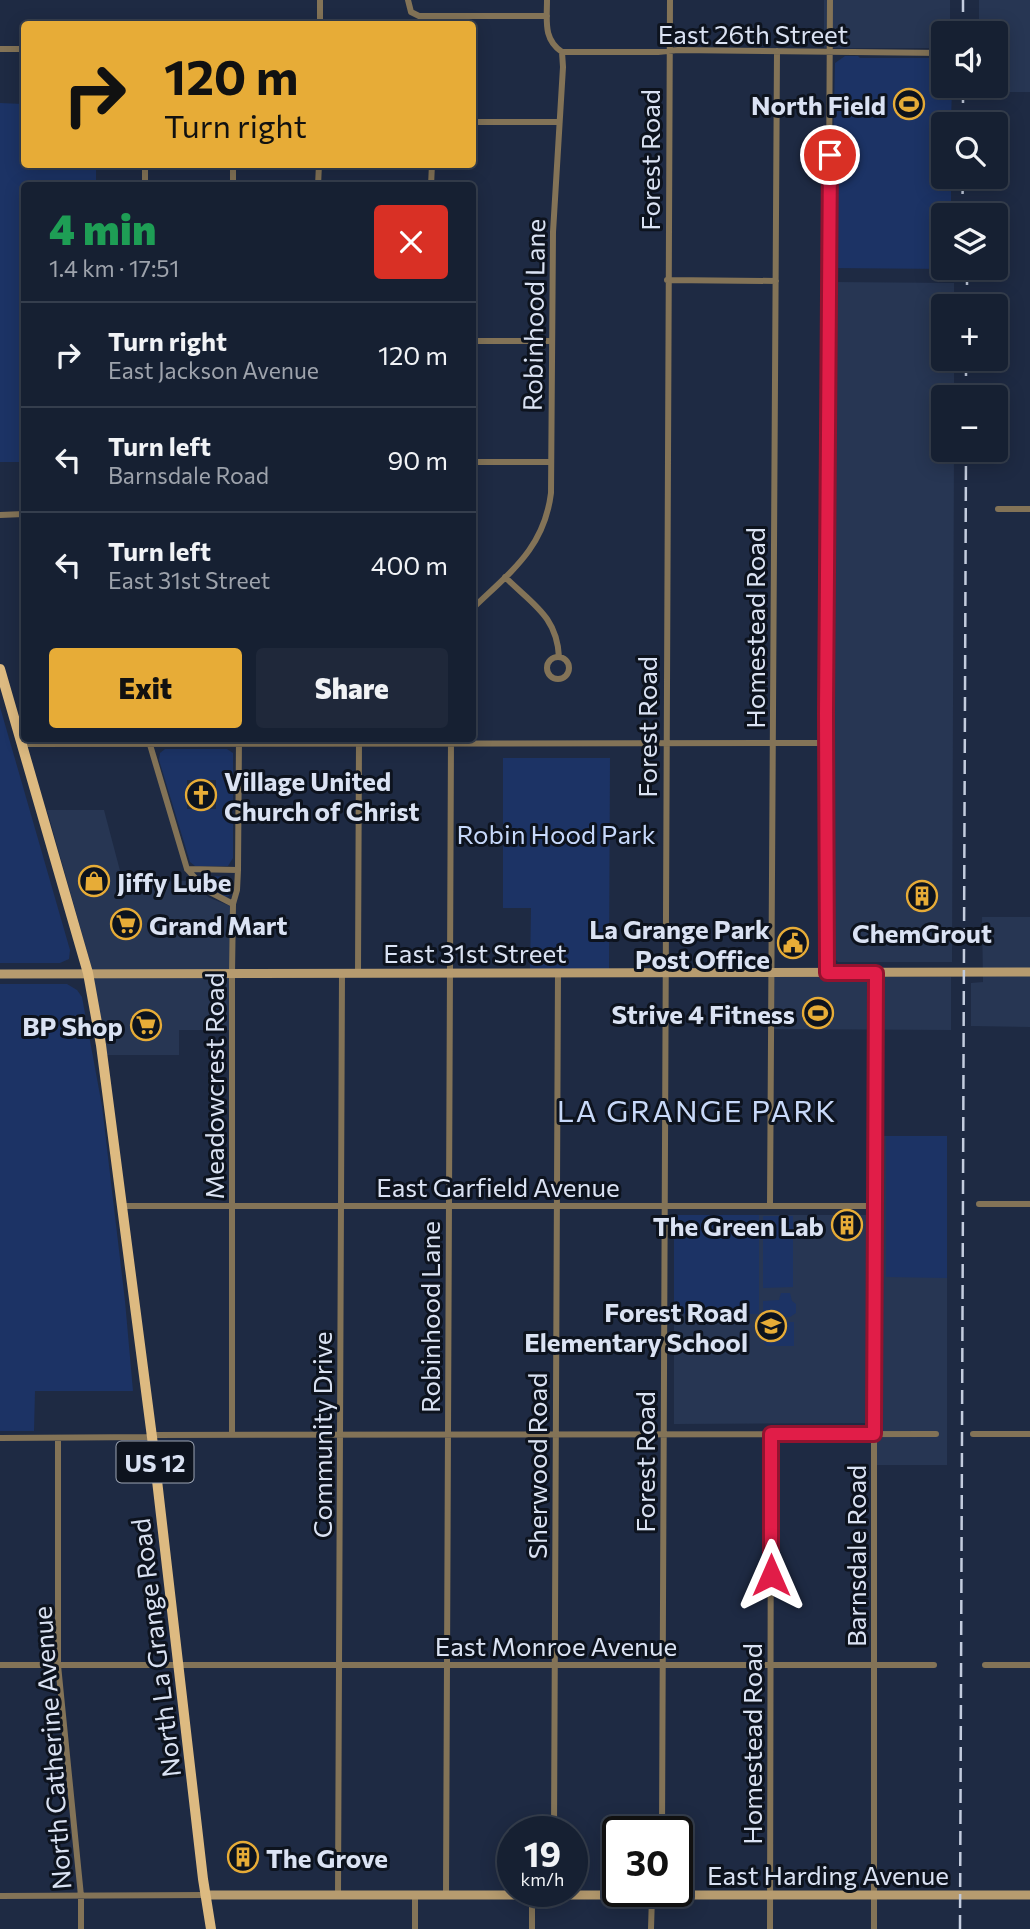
<!DOCTYPE html>
<html lang="en">
<head>
<meta charset="utf-8">
<style>
	body { margin:0; font-family:Commissioner,sans-serif; background:#1f283a; color:#f1f3f6; height:100vh; display:flex; flex-direction:column; font-size:26px; white-space:nowrap }
	* { box-sizing:border-box; margin:0 }
	p { font-size:23px; color:#9ea3ac }
	.icon { flex:none; width:38px; height:38px; fill:none; stroke:currentColor; stroke-width:2; stroke-linecap:round; stroke-linejoin:round }
	.map { position:relative; flex:1; overflow:hidden }
	.sheet { position:absolute; left:21px; top:182px; width:455px; height:560px; display:flex; flex-direction:column; background:#162032; border-radius:7px; box-shadow:0 4px 18px #0003,0 0 0 2px #353e4d }
	.sheet>* { flex:none }
	.hud { position:absolute; left:21px; top:21px; width:455px; height:147px; border-radius:7px; box-shadow:0 4px 18px #0003,0 0 0 2px #353e4d; background:#e7ac37; color:#111; overflow:hidden }
	.tools { position:absolute; left:931px; top:21px; display:grid; gap:14px }
	.tools a { display:grid; place-items:center; width:77px; height:77px; border-radius:7px; background:#162032; box-shadow:0 4px 18px #0003,0 0 0 2px #353e4d; font-size:35px }
	.speed { position:absolute; left:497px; top:1816px; display:flex; gap:14px; font-size:35px; font-weight:700; text-align:center }
	.speed>* { display:grid; place-content:center; width:91px; height:91px; border-radius:50%; background:#162032; box-shadow:0 4px 18px #0003,0 0 0 2px #353e4d; line-height:1 }
	.speed small { font-size:18px; font-weight:400 }
	.speed .limit { border:4px solid #111; border-radius:10px; background:#fff; color:#111 }
	.pin { position:absolute; display:grid; place-items:center; width:60px; height:60px; color:#fff; margin:-30px; border:4px solid #fff; border-radius:50%; box-shadow:0 2px 7px #0007 }
	.me { position:absolute; width:77px; margin:-38px; rotate:0deg; stroke-linejoin:round; filter:drop-shadow(0 0 5px #0008) }
	.turn { display:flex; align-items:center; gap:24px; height:147px; padding:0 28px; font-size:32px }
	.turn .icon { width:91px; height:91px; stroke-width:2.5 }
	.turn b { display:block; font-size:49px; line-height:60px }
	.round { display:grid; place-items:center; flex:none; width:74px; height:74px; border-radius:7px; background:#1f283a }
	.overview { display:flex; align-items:center; justify-content:space-between; height:119px; padding:0 28px }
	h1 { font-size:42px; font-weight:800; line-height:52px; color:#1e9e55 }
	.action { display:flex; gap:14px; margin-top:auto; padding:14px 28px }
	.action a { flex:1; height:80px; border-radius:7px; background:#e7ac37; color:#111; font-size:28px; font-weight:800; line-height:80px; text-align:center }
	.action a+a { background:#1f283a; color:#f1f3f6 }
	ul { padding:0; list-style:none }
	li { display:flex; align-items:center; gap:21px; height:105px; padding:0 28px; border-top:2px solid #353e4d }
	li div { flex:1 }
	li b { display:block; font-size:26px }
	li em { font-style:normal }
	.map>svg:first-child { display:block }
	.built { fill:#273653 }
	.green { fill:#1c3365; fill-rule:evenodd }
	.lines { fill:none; stroke-linecap:round; stroke-linejoin:round }
	.street { stroke:#837357; stroke-width:6 }
	.secondary { stroke:#b69b6f; stroke-width:9 }
	.primary { stroke:#ddba81; stroke-width:10 }
	.rail { stroke:#c3ccde; stroke-width:2.5; stroke-dasharray:14 7; stroke-linecap:butt }
	.route-casing { stroke:#92132f; stroke-width:18 }
	.route { stroke:#e11d48; stroke-width:12 }
	.labels { text-anchor:middle; dominant-baseline:central; stroke-width:6; stroke-linejoin:round; paint-order:stroke }
	.shield { fill:#0d131e; stroke:#9ca4b3; stroke-width:2 }
	.shield-label { font-size:24px; font-weight:bold; fill:#dae2f3 }
	.street-label { font-size:26px; fill:#dae2f3; stroke:#0d131e }
	.poi-label { font-size:26px; font-weight:bold; fill:#dae2f3; stroke:#0d131e; text-anchor:end }
	.park-label { font-size:26px; fill:#c7d9fb; stroke:#0d131e }
	.quarter-label { font-size:30px; letter-spacing:2px; fill:#c8d9f9; stroke:#0d131e }
</style>
</head>
<body>
<div class="map">
<svg width="1030" height="1929" viewBox="0 0 1030 1929">
	<rect width="100%" height="100%" fill="#1e2a43"/>
	<path class="built" d="M824,0H950V33H943V48H824Z
		M979,0H1030V92H979V86H996V33H979Z
		M835,282L954,283V306H943V359H954V397H943V450H954L952,962H838L832,956Z
		M47,810H104L123,882L187,881L210,898L235,908V971L92,969Z
		M982,917H1030V1027L971,1026V983L983,982Z
		M234,976V1030H179V1055H107L92,977Z
		M769,977H951V1030L768,1029Z
		M872,1136H947V1465H873L872,1423L674,1424V1215H869Z"/>
	<path class="green" d="M845,56H858L860,58H943V86H952L951,124H943V177H951V215H943V268L951,269L830,268L835,63Z
		M0,103L24,104V164L96,165V185L24,186V462H0Z
		M0,707L70,950L69,959L60,963H0Z
		M165,749H227L233,753V858L228,866H195L190,862L159,760L160,753ZM187,780H216V809H187Z
		M503,758H610L609,971L530,970L531,908H503Z
		M211,876L230,877L233,883L229,896L225,897L207,887L205,879Z
		M0,984H67L77,990L82,997L102,1106L125,1301L133,1391H35L34,1431H0Z
		M886,1136H947V1278L886,1277Z
		M674,1215H759V1314H674Z
		M763,1216H793V1287L763,1288Z
		M781,1293H790L792,1301L796,1304V1313L790,1317L763,1315V1301L779,1300Z
		M766,1322H794V1346H767L764,1343V1324Z"/>
	<g class="lines">
		<path class="street" d="M408,0L411,12L419,16H547
			M168,24L186,23L201,24
			M320,24V0
			M0,49H24
			M562,52H658L678,50L943,53
			M472,122H559
			M145,164V186
			M233,186V164
			M318,186L319,164
			M431,186L432,164
			M667,280L776,281
			M472,341H552
			M472,462H551
			M998,509H1030
			M0,515L24,514
			M505,577C532,604 557,616 559,657
			M472,609C510,572 544,549 551,493L553,232L563,67L562,52C543,39 547,21 547,0
			M547 668a11 11 0 1 1 22 0a11 11 0 1 1-22 0Z
			M148,738L187,869L206,890L233,904
			M22,744L826,743
			M187,869L238,870
			M358,973L359,741
			M827,973L826,743L830,0
			M979,1204H1030
			M123,1206H874
			M770,1206L777,51
			M232,1434V973L233,904L237,890L238,870L239,738
			M973,1434H1030
			M152,1435L936,1434
			M0,1438L152,1437
			M58,1438V1665L81,1896V1929
			M0,1665H934
			M985,1665H1030
			M554,1832L558,973
			M662,1832L670,0
			M0,1896L205,1895
			M338,1896L342,973
			M446,1896L451,738
			M532,1896V1929
			M415,1929V1896
			M651,1929L652,1896
			M770,1929L771,1434
			M874,1929V1206L876,973"/>
		<path class="secondary" d="M0,974L1030,972
			M205,1895H1030"/>
		<path class="primary" d="M0,669L88,973L101,1045L152,1437L203,1879L211,1929"/>
		<path class="rail" d="M963,33V0
			M963,124V86
			M962,215L963,177
			M967,306V268
			M966,397V359
			M960,1929L966,450"/>
	</g>
	<g class="lines">
		<g class="route-casing">
			<path id="route" d="M771,1575V1434H874L876,973H827L826,713L830,155"/>
		</g>
		<use href="#route" class="route"/>
	</g>
	<defs>
		<g id="stadium-ring" transform="scale(1.575)"><circle r="9.5" fill="#0d131e" stroke="#e7ac37" stroke-width="1.5"/><path d="M0-5a6.5 5 0 1 0 0 10a6.5 5 0 1 0 0-10ZM-3.5-1.8h7v3.6h-7Z" fill="#e7ac37"/></g>
		<g id="church-ring" transform="scale(1.575)"><circle r="9.5" fill="#0d131e" stroke="#e7ac37" stroke-width="1.5"/><path d="M-1.2-6h2.4v3.5h3.3v2.4h-3.3V6h-2.4V-.1h-3.3v-2.4h3.3Z" fill="#e7ac37"/></g>
		<g id="shop-ring" transform="scale(1.575)"><circle r="9.5" fill="#0d131e" stroke="#e7ac37" stroke-width="1.5"/><path d="M-5-2.5h2.3a2.7 3.5 0 0 1 5.4 0H5L5.5 6h-11ZM-1.5-2.5h3a1.5 2.3 0 0 0-3 0Z" fill="#e7ac37"/></g>
		<g id="building-ring" transform="scale(1.575)"><circle r="9.5" fill="#0d131e" stroke="#e7ac37" stroke-width="1.5"/><path d="M-4-6H4V6H1V3H-1V6H-4ZM-2.5-4.3h1.7v1.8h-1.7ZM.8-4.3h1.7v1.8H.8ZM-2.5-1h1.7V.8h-1.7ZM.8-1h1.7V.8H.8Z" fill="#e7ac37"/></g>
		<g id="supermarket-ring" transform="scale(1.575)"><circle r="9.5" fill="#0d131e" stroke="#e7ac37" stroke-width="1.5"/><path d="M-6-5.5h2.5l.6 2H6L4.5 2H-2.5L-4.4-4H-6ZM-1.5 3.2a1.3 1.3 0 1 0 .1 0ZM3 3.2a1.3 1.3 0 1 0 .1 0Z" fill="#e7ac37"/></g>
		<g id="civic-ring" transform="scale(1.575)"><circle r="9.5" fill="#0d131e" stroke="#e7ac37" stroke-width="1.5"/><path d="M-.6-6.5H3V-4.5H.6V-3L4-1V1h2V6H-6V1h2V-1L-.6-3ZM-1.2 2.5V6h2.4V2.5Z" fill="#e7ac37"/></g>
		<g id="school-ring" transform="scale(1.575)"><circle r="9.5" fill="#0d131e" stroke="#e7ac37" stroke-width="1.5"/><path d="M0-5L7-2L0 1L-7-2ZM-4 1L0 2.5L4 1V4Q0 6-4 4Z" fill="#e7ac37"/></g>
	</defs>
	<g fill-rule="evenodd">
		<use href="#stadium-ring" x="909" y="104"/>
		<use href="#church-ring" x="201" y="795"/>
		<use href="#shop-ring" x="94" y="881"/>
		<use href="#building-ring" x="922" y="896"/>
		<use href="#supermarket-ring" x="126" y="924"/>
		<use href="#civic-ring" x="793" y="943"/>
		<use href="#stadium-ring" x="818" y="1013"/>
		<use href="#supermarket-ring" x="146" y="1025"/>
		<use href="#building-ring" x="847" y="1225"/>
		<use href="#school-ring" x="771" y="1326"/>
		<use href="#building-ring" x="243" y="1857"/>
	</g>
	<g class="labels">
		<rect class="shield" x="116.5" y="1441.5" width="77" height="41" rx="5"/>
		<g class="shield-label">
			<text x="155" y="1462">US 12</text>
		</g>
		<g class="street-label">
			<text x="753" y="33">East 26th Street</text>
			<text transform="translate(649 160) rotate(-90)">Forest Road</text>
			<text transform="translate(533 315) rotate(-89)">Robinhood Lane</text>
			<text transform="translate(754 628) rotate(-90)">Homestead Road</text>
			<text transform="translate(646 727) rotate(-90)">Forest Road</text>
			<text x="475" y="952">East 31st Street</text>
			<text transform="translate(213 1086) rotate(-90)">Meadowcrest Road</text>
			<text x="498" y="1186">East Garfield Avenue</text>
			<text transform="translate(429 1317) rotate(-90)">Robinhood Lane</text>
			<text transform="translate(321 1435) rotate(-90)">Community Drive</text>
			<text transform="translate(644 1462) rotate(-90)">Forest Road</text>
			<text transform="translate(536 1466) rotate(-90)">Sherwood Road</text>
			<text transform="translate(855 1556) rotate(-90)">Barnsdale Road</text>
			<text x="556" y="1645">East Monroe Avenue</text>
			<text transform="translate(155 1648) rotate(-97)">North La Grange Road</text>
			<text transform="translate(751 1744) rotate(-90)">Homestead Road</text>
			<text transform="translate(51 1748) rotate(-94)">North Catherine Avenue</text>
			<text x="828" y="1874">East Harding Avenue</text>
		</g>
		<g class="poi-label">
			<text x="886" y="104">North Field</text>
			<text x="224" y="780" text-anchor="start">Village United<tspan x="224" dy="30">Church of Christ</tspan></text>
			<text x="117" y="881" text-anchor="start">Jiffy Lube</text>
			<text x="149" y="924" text-anchor="start">Grand Mart</text>
			<text x="770" y="928">La Grange Park<tspan x="770" dy="30">Post Office</tspan></text>
			<text x="922" y="932" text-anchor="middle">ChemGrout</text>
			<text x="795" y="1013">Strive 4 Fitness</text>
			<text x="123" y="1025">BP Shop</text>
			<text x="824" y="1225">The Green Lab</text>
			<text x="748" y="1311">Forest Road<tspan x="748" dy="30">Elementary School</tspan></text>
			<text x="266" y="1857" text-anchor="start">The Grove</text>
		</g>
		<g class="park-label">
			<text x="556" y="833">Robin Hood Park</text>
		</g>
		<g class="quarter-label">
			<text x="697" y="1109">LA GRANGE PARK</text>
		</g>
	</g>
</svg>
<div class="tools">
<a><svg class="icon" aria-label="sound" viewBox="0 0 24 24"><path d="M4 9h4l5-4v14l-5-4H4zM17 9q2 3 0 6"/></svg></a>
<a><svg class="icon" aria-label="search" viewBox="0 0 24 24"><circle cx="10" cy="10" r="6"/><path d="M15 15l6 6"/></svg></a>
<a><svg class="icon" aria-label="layers" viewBox="0 0 24 24"><path d="M12 4l9 5-9 5-9-5zM3 14l9 5 9-5"/></svg></a>
<a>+</a>
<a>−</a>
</div>
<div class="speed"><div>19<small>km/h</small></div><div class="limit">30</div></div>
<div class="pin" style="left:830px;top:155px;background:#d93025"><svg class="icon" aria-label="arrive" viewBox="0 0 24 24"><path d="M6 21V4h12l-3 4 3 4H6"/></svg></div>
<svg class="me" style="left:771px;top:1575px" viewBox="-20 -20 40 40"><path d="M0-17L14 15 0 8-14 15z" fill="#e11d48" stroke="#fff" stroke-width="4"/></svg>
<div class="hud">
<div class="turn"><svg class="icon" aria-label="right" viewBox="0 0 24 24"><path d="M7 20v-9h11M14 6l5 5-5 5"/></svg><div><b>120 m</b>Turn right</div></div>
</div>
<section class="sheet">
<div class="overview"><div><h1>4 min</h1><p>1.4 km · 17:51</p></div><a class="round" style="background:#d93025;color:#fff"><svg class="icon" aria-label="close" viewBox="0 0 24 24"><path d="M6 6l12 12M18 6L6 18"/></svg></a></div>
<ul>
<li><svg class="icon" aria-label="right" viewBox="0 0 24 24"><path d="M7 20v-9h11M14 6l5 5-5 5"/></svg><div><b>Turn right</b><p>East Jackson Avenue</p></div><em>120 m</em></li>
<li><svg class="icon" aria-label="left" viewBox="0 0 24 24"><path d="M17 20v-9H6M10 6l-5 5 5 5"/></svg><div><b>Turn left</b><p>Barnsdale Road</p></div><em>90 m</em></li>
<li><svg class="icon" aria-label="left" viewBox="0 0 24 24"><path d="M17 20v-9H6M10 6l-5 5 5 5"/></svg><div><b>Turn left</b><p>East 31st Street</p></div><em>400 m</em></li>
</ul>
<div class="action"><a>Exit</a><a>Share</a></div>
</section>
</div>
</body>
</html>
